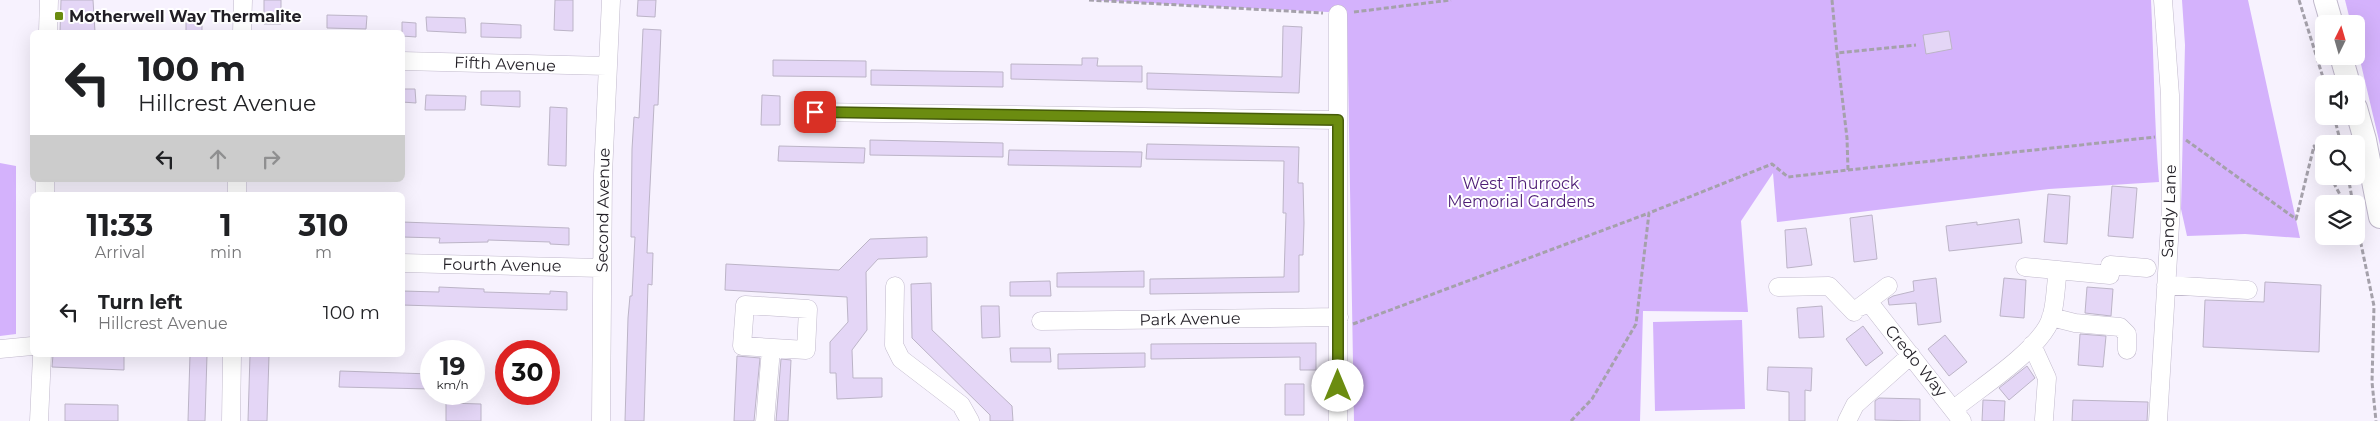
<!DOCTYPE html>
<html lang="en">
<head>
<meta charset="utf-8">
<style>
	body { margin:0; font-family:Montserrat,sans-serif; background:#f6f6f6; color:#202124; height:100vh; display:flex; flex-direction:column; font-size:19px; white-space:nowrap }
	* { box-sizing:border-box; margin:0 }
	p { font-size:16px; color:#757577 }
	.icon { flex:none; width:28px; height:28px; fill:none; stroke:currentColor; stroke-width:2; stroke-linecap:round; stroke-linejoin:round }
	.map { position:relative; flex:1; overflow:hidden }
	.drawer { position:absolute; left:30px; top:192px; width:375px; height:165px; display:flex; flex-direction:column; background:#fff; border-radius:8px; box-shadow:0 5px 20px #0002 }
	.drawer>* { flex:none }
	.top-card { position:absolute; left:30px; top:30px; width:375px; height:152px; border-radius:8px; box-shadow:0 5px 20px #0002; background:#fff; color:#202124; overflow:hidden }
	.needle { width:32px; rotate:5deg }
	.tools { position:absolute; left:2315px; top:15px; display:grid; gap:10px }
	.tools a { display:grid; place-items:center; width:50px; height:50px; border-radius:8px; background:#fff; box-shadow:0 5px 20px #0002; font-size:25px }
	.speed { position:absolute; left:420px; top:340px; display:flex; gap:10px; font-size:25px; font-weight:700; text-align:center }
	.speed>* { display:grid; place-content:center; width:65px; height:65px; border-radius:50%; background:#fff; box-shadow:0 5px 20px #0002; line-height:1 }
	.speed small { font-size:12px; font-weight:400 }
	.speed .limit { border:8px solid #d22; background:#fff; color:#111 }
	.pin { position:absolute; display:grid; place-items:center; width:42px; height:42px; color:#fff; margin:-21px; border-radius:10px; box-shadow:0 2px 8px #0006 }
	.me { position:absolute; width:55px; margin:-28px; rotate:0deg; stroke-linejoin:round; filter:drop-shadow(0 0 4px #0008) }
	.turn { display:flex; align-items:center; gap:18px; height:105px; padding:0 25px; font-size:22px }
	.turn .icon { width:65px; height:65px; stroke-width:2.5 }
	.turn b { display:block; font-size:35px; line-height:42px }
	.lanes { display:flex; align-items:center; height:48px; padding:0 25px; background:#0003; justify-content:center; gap:25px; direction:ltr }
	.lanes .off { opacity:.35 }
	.eta { display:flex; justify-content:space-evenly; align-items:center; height:85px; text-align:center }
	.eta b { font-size:30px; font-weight:700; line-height:35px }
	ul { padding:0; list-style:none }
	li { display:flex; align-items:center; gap:15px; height:70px; padding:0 25px }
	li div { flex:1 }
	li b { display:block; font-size:19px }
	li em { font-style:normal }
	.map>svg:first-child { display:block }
	.green { fill:#d4b2fc }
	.building { fill:#e4d6f6; stroke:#bcb4c7 }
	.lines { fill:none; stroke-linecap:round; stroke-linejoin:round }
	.minor-casing { stroke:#c1b9cc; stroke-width:19 }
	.major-casing { stroke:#c1b9cc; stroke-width:24 }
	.path { stroke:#a5a1ab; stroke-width:3; stroke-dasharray:5 2.5; stroke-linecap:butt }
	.minor { stroke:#fff; stroke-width:18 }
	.major { stroke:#fff; stroke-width:22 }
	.route-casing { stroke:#465b0a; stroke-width:12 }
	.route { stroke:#6b8c10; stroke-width:9 }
	.poi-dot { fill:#6b8c10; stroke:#fff; stroke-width:2 }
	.labels { text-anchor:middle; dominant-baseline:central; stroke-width:4; stroke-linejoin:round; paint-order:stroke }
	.poi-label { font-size:16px; font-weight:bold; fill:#211e25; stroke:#fff; text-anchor:start }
	.street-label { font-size:16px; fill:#211e25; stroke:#fff }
	.park-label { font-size:16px; fill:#4e1e76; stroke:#fff }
</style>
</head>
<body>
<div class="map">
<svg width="2380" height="421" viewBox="0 0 2380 421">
	<rect width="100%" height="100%" fill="#f7f2fe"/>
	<path class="green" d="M1089,0H2151C2154,61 2154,121 2159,182L2049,189L1777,222L1773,173L1741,221L1748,312L1643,311L1640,421H1354L1347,13Z
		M2182,0H2248L2300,238L2245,234L2187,236L2181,209L2185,45Z
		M2345,0H2380V145L2356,43V24H2351Z
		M0,163L16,166V334L0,336Z
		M1742,320L1745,409L1655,411L1653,322Z"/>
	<path class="building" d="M61,0H93L95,32H60Z
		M264,0H281V24H264Z
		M555,0H573V31L554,30Z
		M638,0H656L655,17L637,16Z
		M327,15L367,16L366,29L327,28Z
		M426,17L465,18L466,33L427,31Z
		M186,18H202V32H186Z
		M402,22L416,23V37L402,36Z
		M481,23L521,25V38L481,37Z
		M1283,26L1302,27L1299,93L1147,89V73L1282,77Z
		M643,29L661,30L658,105H654L649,207L647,253H653L652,285L648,284L644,421H625L628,318L630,296H632L635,237H631L632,149L634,117L639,118Z
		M1949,31L1952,49L1926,54L1923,35Z
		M1082,58H1098L1097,66H1142V82L1011,79V64L1082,65Z
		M773,60L866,61V77L773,76Z
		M871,70L1003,72V87L871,85Z
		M402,89H415L416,103L402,102Z
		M481,91H520V107L481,105Z
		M426,95L466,96L465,110H425Z
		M762,95L780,96V125H761Z
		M550,107L567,108L566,166L548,165Z
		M870,140L1003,143V157L870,155Z
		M1147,144L1299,147L1298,183H1303L1304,223L1303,255H1299V292L1150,294V279L1284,277L1286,213H1283L1284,161L1146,159Z
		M779,146L865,148L864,163L778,161Z
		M1009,150L1142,152L1141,167L1008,165Z
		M2112,186L2137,188L2133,238L2108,236Z
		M2048,194L2070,196L2067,244L2044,242Z
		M1872,215L1877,259L1854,262L1850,218Z
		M2019,219L2022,243L1949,251L1946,226L1977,222V225Z
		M402,222L569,228V245L550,244V242L488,240V242L439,243L440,238L402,237Z
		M1806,228L1812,265L1787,268L1785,230Z
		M927,237V257L878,259L866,272L867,330L852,350L853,378H882V397L837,399L836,373H830V342L848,322L847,297L725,290L726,264L839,270L870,239Z
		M1144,271V287H1057V273Z
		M1936,278L1941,322L1918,325L1916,303L1889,305L1888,299L1893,296L1914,291L1913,281Z
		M2004,278L2026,280L2024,318L2000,316Z
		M1050,281L1051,296H1010V282Z
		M2265,282L2321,285L2319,352L2203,347L2205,300L2264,302Z
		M931,283L932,330L1012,406L1013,421H990V415L912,338L911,284Z
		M439,287L484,289V292L550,294V291L567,292V310L402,305V291L439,292Z
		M2087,287L2113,289L2111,316L2085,313Z
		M981,306H999L1000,337L982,338Z
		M1822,306L1824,337L1799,338L1797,308Z
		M1863,326L1883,353L1866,366L1846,339Z
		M2080,334L2106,336L2103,367L2078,365Z
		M1945,335L1967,362L1949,376L1928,349Z
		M1316,343V370H1300V357L1151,359V344Z
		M1010,348H1050L1051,362H1011Z
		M1145,353V367L1058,369V354Z
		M53,355H124V370L52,367Z
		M190,355H207L205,421H188Z
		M250,355H269L267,421H248Z
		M737,356L760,358L754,421H734Z
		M781,359L791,360L788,421H776Z
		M2027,366L2035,378L2009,400L1999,388Z
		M1768,367L1812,368L1811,391L1805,390V421H1789V392L1767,390Z
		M340,371L431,374V389L339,387Z
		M1285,384H1304V415H1285Z
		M1879,398L1920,399V421L1875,420V401Z
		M1983,400L2005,401L2004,421H1982Z
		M2073,400L2148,402L2147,421H2072Z
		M446,403L481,404V421H446Z
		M65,404L118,405V421H65Z"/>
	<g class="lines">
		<g class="minor-casing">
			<path id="minor" d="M1338,14V421
				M48,32L49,0
				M242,32L243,0
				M402,61L607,66
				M815,112L1338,120
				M45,195V180
				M237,195V180
				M402,263L602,268
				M2025,267L2110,275V265L2147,268
				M2166,285L2248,290
				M895,286L894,345L901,359L961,405L970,421
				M1778,287L1829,286L1854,312
				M1868,301L1962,421
				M745,305L808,309L806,350L742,346Z
				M1860,307L1888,286
				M2051,317L2075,323L2120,327L2127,334V350
				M1041,321L1339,317
				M2032,345L2047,378L2044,419
				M0,349L32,346
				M1954,409C1981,387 2030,356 2047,327C2056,312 2055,288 2058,270
				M39,421L42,355
				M231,421L232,355
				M601,421L603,174L611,0
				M765,421L771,349
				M1847,421L1855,405L1911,355
				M2158,421L2171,208L2170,95L2163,0"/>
		</g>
		<g class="major-casing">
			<path id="major" d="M2325,0L2332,24
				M2341,56L2349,84
				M2356,108L2365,140L2380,217"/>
		</g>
		<path class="path" d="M1089,0L1323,13
			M1832,0L1837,53
			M2299,0L2325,84
			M1354,12L1451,0
			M2334,116L2341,144
			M2186,140L2296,219L2314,146L2324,164
			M1848,170L2155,137
			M2330,176L2345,204
			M2348,176L2353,204
			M2356,220L2374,306L2372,382L2376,421
			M1353,324L1649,213
			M1571,421L1592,399L1636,324L1649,213L1772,164L1788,177L1848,170L1847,138L1837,53L1916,45"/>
		<use href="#minor" class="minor"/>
		<use href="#major" class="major"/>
	</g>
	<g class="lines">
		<g class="route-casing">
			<path id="route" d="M815,112L1338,120V386"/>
		</g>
		<use href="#route" class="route"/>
	</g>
	<rect class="poi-dot" x="54" y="11" width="10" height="10" rx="2.5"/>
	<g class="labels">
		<g class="poi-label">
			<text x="69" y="16">Motherwell Way Thermalite</text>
		</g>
		<g class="street-label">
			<text transform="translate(505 64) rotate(2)">Fifth Avenue</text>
			<text transform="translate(603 210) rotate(-89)">Second Avenue</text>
			<text transform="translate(2169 211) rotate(-88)">Sandy Lane</text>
			<text transform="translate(502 265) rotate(1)">Fourth Avenue</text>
			<text transform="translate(1190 319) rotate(-1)">Park Avenue</text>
			<text transform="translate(1916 361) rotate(51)">Credo Way</text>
		</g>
		<g class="park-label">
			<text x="1521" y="183">West Thurrock<tspan x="1521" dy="18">Memorial Gardens</tspan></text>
		</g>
	</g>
</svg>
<div class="tools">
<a><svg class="needle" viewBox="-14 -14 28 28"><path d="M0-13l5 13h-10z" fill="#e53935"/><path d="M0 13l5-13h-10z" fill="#757577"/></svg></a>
<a><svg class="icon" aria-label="sound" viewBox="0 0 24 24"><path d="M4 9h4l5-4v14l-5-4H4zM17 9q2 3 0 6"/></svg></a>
<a><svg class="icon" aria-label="search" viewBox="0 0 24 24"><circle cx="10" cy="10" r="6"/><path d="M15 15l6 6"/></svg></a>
<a><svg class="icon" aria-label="layers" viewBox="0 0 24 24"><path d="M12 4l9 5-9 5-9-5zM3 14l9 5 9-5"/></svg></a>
</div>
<div class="speed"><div>19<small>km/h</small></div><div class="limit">30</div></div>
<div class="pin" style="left:815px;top:112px;background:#d93025"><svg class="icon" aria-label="arrive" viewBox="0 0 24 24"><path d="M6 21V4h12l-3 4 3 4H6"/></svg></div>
<svg class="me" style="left:1338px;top:386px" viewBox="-20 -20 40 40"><circle r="19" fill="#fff"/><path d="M0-13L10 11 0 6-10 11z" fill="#6b8c10"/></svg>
<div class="top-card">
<div class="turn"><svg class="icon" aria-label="left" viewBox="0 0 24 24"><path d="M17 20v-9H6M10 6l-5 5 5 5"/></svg><div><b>100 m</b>Hillcrest Avenue</div></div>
<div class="lanes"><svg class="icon" aria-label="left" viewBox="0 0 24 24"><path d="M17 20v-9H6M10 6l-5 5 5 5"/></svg><svg class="icon off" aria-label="ahead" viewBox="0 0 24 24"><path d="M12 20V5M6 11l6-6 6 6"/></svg><svg class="icon off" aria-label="right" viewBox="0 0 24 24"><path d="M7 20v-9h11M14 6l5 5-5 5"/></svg></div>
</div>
<section class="drawer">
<div class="eta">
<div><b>11:33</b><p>Arrival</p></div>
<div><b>1</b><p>min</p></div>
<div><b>310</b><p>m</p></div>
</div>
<ul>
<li><svg class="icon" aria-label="left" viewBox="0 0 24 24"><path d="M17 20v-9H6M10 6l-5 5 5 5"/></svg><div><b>Turn left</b><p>Hillcrest Avenue</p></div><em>100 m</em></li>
</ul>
</section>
</div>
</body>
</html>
